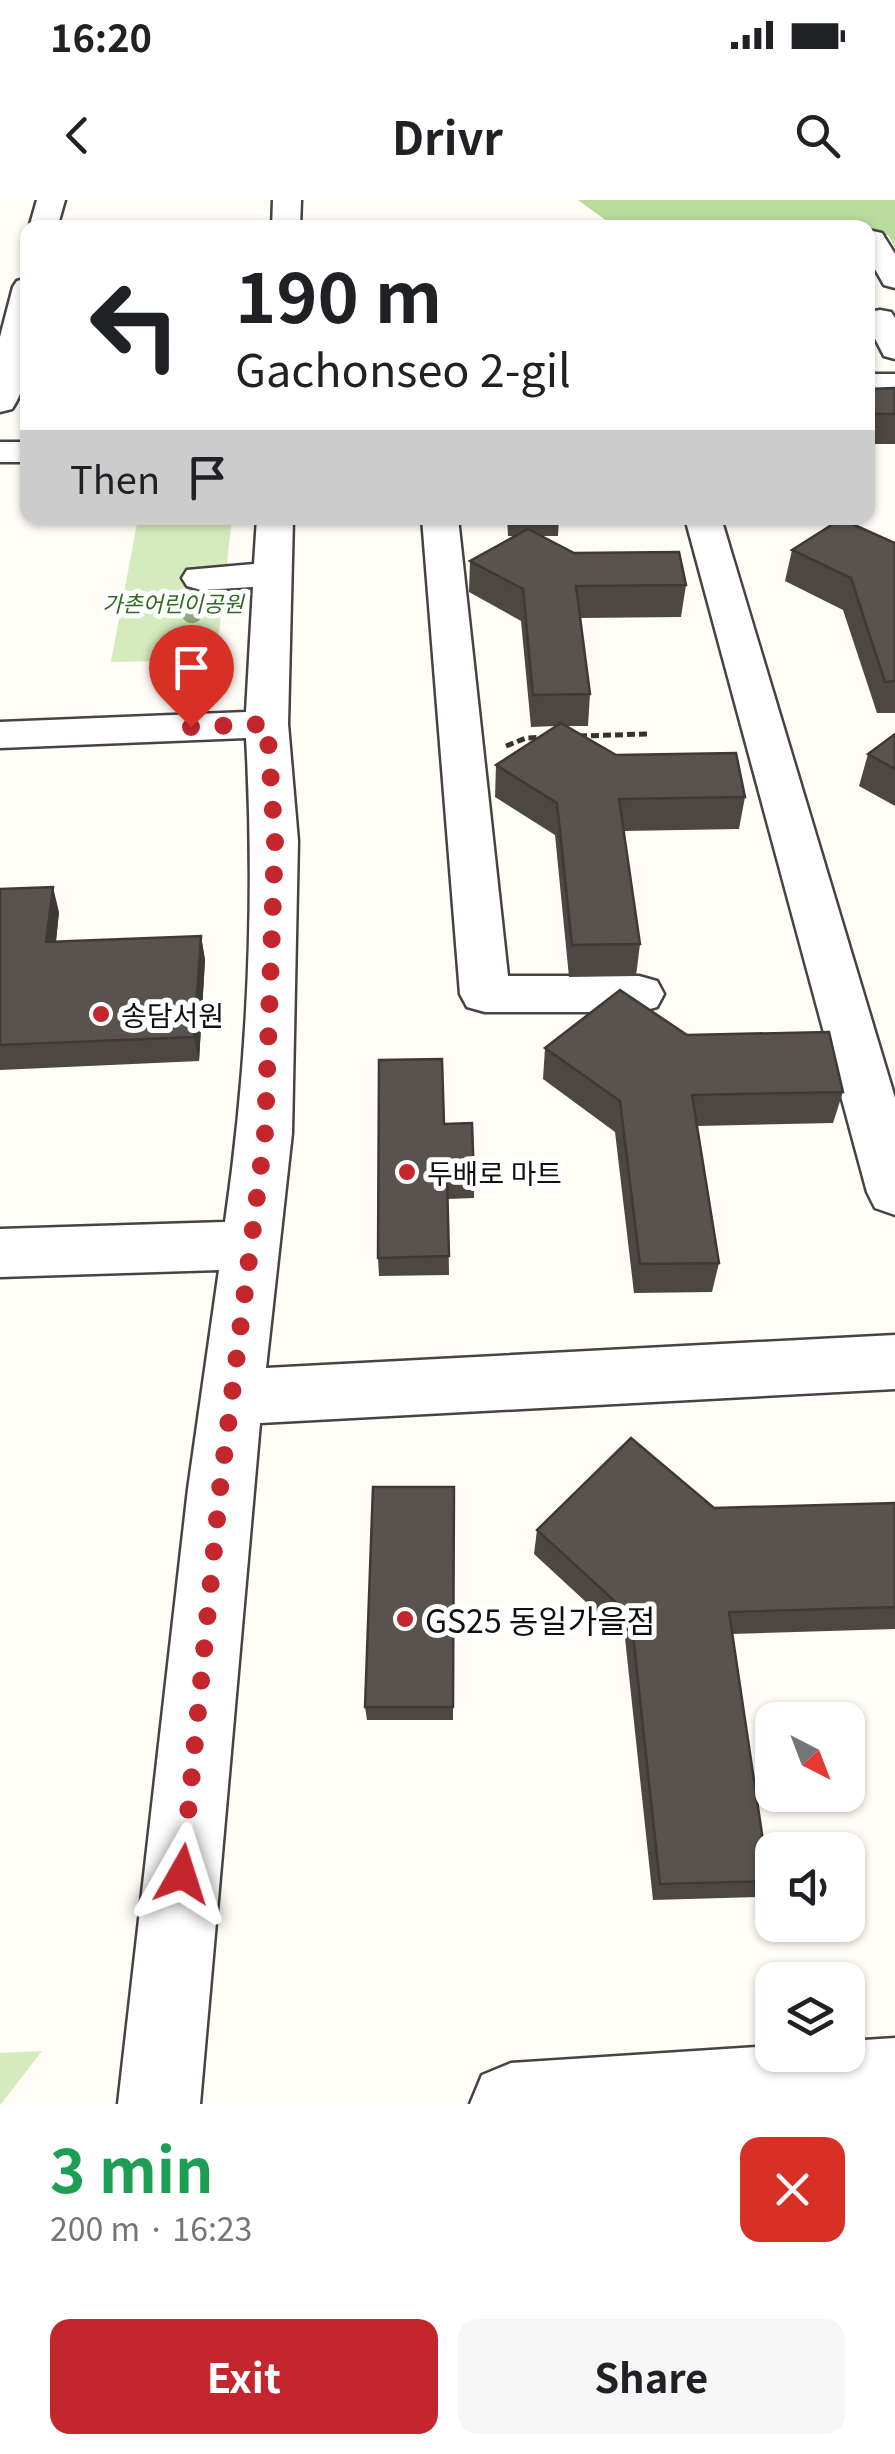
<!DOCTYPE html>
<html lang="en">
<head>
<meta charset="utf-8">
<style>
	body { margin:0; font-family:Georgia,"Noto Sans KR",serif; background:#f6f6f6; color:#202124; height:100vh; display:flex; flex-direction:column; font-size:38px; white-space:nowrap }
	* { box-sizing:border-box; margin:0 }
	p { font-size:32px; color:#757577 }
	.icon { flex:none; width:55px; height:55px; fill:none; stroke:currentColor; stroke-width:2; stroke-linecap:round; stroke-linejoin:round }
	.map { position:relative; height:1904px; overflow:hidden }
	.panel { display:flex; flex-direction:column; background:#fff; flex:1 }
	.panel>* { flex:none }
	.banner { position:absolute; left:20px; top:20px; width:855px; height:305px; border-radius:20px; box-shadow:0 2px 8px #0004; background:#fff; color:#202124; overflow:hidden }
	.needle { width:65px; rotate:138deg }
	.buttons { position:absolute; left:755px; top:1502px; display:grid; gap:20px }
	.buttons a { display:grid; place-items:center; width:110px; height:110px; border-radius:20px; background:#fff; box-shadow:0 2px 8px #0004; font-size:50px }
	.pin { position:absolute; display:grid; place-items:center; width:85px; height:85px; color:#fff; margin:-102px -42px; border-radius:50% 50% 50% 0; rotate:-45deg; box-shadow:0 0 10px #0007 }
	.pin .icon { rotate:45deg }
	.me { position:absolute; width:110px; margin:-55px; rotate:6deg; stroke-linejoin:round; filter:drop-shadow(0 0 8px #0008) }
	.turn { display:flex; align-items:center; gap:35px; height:210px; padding:0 50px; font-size:45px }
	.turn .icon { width:130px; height:130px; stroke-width:2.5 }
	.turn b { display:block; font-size:70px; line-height:85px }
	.then { display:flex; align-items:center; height:95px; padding:0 50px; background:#0003; gap:20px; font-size:38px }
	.round { display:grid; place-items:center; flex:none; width:105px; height:105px; border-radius:20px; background:#f6f6f6 }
	.overview { display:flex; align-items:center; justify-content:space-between; height:170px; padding:0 50px }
	h1 { font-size:60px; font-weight:700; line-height:75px; color:#1e9e55 }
	.primary-button { display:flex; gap:20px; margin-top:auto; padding:20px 50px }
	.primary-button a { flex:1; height:115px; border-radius:20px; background:#c4262e; color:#fff; font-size:40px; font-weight:700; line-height:115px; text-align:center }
	.primary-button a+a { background:#f6f6f6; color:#202124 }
	.status { display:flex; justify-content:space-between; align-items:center; height:70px; padding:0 50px; background:#fff; direction:ltr }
	.status svg { height:28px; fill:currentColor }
	header { display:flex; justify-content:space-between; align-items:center; height:130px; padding:0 50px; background:#fff; font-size:45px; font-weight:700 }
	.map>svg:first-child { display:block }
	.green { fill:#d5ebbd }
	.forest { fill:#b9dc9c }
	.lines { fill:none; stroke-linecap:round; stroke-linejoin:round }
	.minor-casing { stroke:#444; stroke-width:5 }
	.path { stroke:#333; stroke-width:5; stroke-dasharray:8 4; stroke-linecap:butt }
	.minor { fill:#fff; fill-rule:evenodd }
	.tree { fill:#8dad7f }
	.wall { fill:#4d4742 }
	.shaded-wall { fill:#3f3936 }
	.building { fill:#5a524d; stroke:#3f3936; stroke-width:2.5 }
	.route { stroke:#c4262e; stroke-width:18; stroke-dasharray:0 32.4 }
	.poi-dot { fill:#c4262e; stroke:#fff; stroke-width:4 }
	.labels { text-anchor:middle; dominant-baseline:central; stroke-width:10; stroke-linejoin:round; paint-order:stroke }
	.far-park-label { font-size:22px; font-style:italic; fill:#2f6b1f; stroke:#fff }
	.poi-label { font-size:28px; fill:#111; stroke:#fff; text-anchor:start }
	.near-poi-label { font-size:32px; fill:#111; stroke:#fff; text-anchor:start }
</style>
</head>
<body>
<div class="status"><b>16:20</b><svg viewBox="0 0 49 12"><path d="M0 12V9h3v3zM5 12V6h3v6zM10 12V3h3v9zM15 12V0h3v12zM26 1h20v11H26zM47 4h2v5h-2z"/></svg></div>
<header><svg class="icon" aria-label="back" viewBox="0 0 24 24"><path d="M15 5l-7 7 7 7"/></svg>Drivr<svg class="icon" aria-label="search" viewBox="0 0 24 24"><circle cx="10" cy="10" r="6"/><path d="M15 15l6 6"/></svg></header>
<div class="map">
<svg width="895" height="1904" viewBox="0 0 895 1904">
	<rect width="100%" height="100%" fill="#fffdf5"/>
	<path class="green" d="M138,318H232L216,460L111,462Z
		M42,1851L1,1904H0V1853Z"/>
	<path class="forest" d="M578,0H895V47L888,35H868V28L615,27Z"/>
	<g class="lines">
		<g class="minor-casing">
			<path id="minor" d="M37,0H65L57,28H29Z
				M273,0H301L300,28H272Z
				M868,30L882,33L895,54V88L884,85L868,57Z
				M28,78C28,118 36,175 12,209L0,212V137L13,87L17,81Z
				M880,110L891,112L895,118V159L884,156L868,125L869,112Z
				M868,174H895V194H868Z
				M0,242H28V262H0Z
				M257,318H293L288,524L298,641L292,933L266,1168L895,1135V1189L260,1223L200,1904H118L188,1289L219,1070L0,1077V1029L225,1022C248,863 255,698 246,538L0,548V522L246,512L253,387L201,390L187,386L182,378L187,370L254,364Z
				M422,318H458L508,776H639L657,781L664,794L657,807L639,812H485L467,807L460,794Z
				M685,318H721L895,898V1015L875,1008L867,992Z
				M895,1838V1904H470L482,1875L511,1863L772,1846V1855H848V1841Z"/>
		</g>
		<path class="path" d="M579,536L647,534
			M506,546L526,538L547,537"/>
		<use href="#minor" class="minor"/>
	</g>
	<circle class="tree" cx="192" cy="412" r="11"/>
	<path class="wall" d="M895,188V244H868V189Z
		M507,318H559L558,336H541L574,353L686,385L681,417L580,418L590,494L588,526H566L616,555L745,597L739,629L623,631L640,744L636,776L569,777L555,635L495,597L496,565L556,526L531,527L521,421L469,392L470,361L514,336H508Z
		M783,318H834L833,323H784Z
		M895,343V513H877L843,410L785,381L792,350Z
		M895,534V606L859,586L868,554Z
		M0,689L59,712L56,742L201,736L205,760L199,861L0,870Z
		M687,835L843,892L833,923L697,926L719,1063L712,1092L634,1093L615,932L543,879L545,848Z
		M444,924L474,979V998L448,999L449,1075L379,1076L378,1058Z
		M454,1287L453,1520H367L365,1507Z
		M895,1303V1429L732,1434L769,1681L758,1697L653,1700L625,1438L534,1354L537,1330L714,1308Z"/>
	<path class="shaded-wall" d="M53,687L59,712L53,767L46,742Z
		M201,736L205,760L199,861L194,837Z"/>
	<path class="building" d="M895,188V214H868V189Z
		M841,319L895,343V481L885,482L851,378L792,350Z
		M528,329L574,353L679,352L686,385L576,386L590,494L533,495L523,389L470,361Z
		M561,523L616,555L736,553L745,597L619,599L640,744L572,745L557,603L496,565Z
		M895,534V569L868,554Z
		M53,687L46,742L201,736L194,837L0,845V689Z
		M620,790L687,835L829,832L843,892L692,895L719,1063L640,1064L620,901L545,848Z
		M442,859L444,924L472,923L474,979L447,980L449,1056L378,1058L379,860Z
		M631,1238L714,1308L895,1303V1407L729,1412L769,1681L660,1684L631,1416L537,1330Z
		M373,1287H454L453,1507H365Z"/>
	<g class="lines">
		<path class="route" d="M182,1674L220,1289L265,933L275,642L267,524L191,527"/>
	</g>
	<g class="poi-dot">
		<circle cx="101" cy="814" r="10"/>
		<circle cx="407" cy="972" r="10"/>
		<circle cx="405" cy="1419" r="10"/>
	</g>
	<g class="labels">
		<g class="far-park-label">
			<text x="173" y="402">가촌어린이공원</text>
		</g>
		<g class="poi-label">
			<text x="121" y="814">송담서원</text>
			<text x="427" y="972">두배로 마트</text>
		</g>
		<g class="near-poi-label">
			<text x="425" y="1419">GS25 동일가을점</text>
		</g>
	</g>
</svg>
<div class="buttons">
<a><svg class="needle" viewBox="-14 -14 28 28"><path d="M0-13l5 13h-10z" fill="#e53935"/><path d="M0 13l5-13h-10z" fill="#757577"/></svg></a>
<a><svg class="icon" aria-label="sound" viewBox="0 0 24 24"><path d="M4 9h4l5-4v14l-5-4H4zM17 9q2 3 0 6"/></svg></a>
<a><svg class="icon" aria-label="layers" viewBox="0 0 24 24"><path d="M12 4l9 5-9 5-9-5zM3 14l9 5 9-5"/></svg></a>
</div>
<div class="pin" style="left:191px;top:527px;background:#d93025"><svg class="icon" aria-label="arrive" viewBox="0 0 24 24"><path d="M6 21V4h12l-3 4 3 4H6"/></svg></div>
<svg class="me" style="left:182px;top:1674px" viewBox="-20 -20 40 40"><path d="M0-17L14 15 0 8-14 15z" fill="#c4262e" stroke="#fff" stroke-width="4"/></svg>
<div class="banner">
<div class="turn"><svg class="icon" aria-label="left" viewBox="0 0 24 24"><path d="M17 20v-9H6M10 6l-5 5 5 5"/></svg><div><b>190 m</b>Gachonseo 2-gil</div></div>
<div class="then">Then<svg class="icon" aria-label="arrive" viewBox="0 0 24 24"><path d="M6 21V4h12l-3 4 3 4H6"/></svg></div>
</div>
</div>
<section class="panel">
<div class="overview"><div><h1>3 min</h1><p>200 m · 16:23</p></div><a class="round" style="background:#d93025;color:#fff"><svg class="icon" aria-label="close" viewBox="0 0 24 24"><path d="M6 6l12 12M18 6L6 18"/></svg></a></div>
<div class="primary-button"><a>Exit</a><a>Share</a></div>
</section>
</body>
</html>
